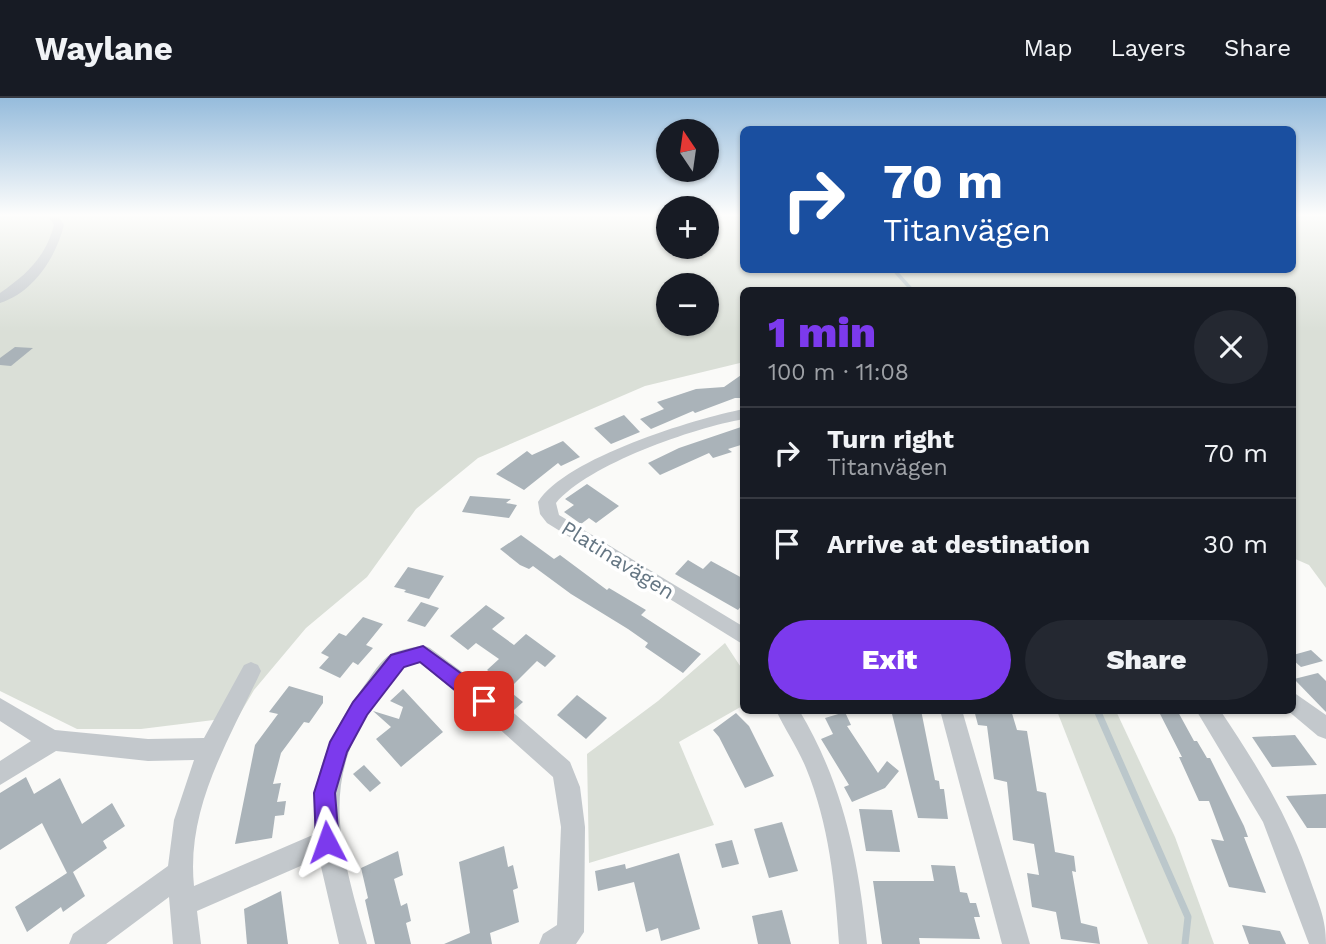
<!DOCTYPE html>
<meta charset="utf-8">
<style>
body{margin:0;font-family:"Work Sans",sans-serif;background:#242831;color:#f1f3f6;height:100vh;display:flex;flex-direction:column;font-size:26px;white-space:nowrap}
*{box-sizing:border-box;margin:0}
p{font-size:23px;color:#9ea1a6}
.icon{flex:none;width:38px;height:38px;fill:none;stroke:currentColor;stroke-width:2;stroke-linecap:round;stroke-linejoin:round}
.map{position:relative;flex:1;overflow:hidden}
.details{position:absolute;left:740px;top:189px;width:556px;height:427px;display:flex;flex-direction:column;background:#171b24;border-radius:10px;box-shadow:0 2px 5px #0004}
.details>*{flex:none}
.hud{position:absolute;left:740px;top:28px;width:556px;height:147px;border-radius:10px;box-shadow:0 2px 5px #0004;background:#1a4fa0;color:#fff;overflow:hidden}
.needle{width:46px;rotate:347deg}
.controls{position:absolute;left:656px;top:21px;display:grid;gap:14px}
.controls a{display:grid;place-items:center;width:63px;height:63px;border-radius:50%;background:#171b24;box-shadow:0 2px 5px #0004;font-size:35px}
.pin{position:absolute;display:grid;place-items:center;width:60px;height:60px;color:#fff;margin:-30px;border-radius:14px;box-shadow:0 4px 10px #0006}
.me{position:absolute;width:77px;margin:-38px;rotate:356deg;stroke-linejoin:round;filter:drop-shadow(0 0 5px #0008)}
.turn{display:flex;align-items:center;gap:24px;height:147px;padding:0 28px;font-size:32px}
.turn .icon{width:91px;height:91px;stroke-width:2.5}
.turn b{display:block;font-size:49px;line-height:60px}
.round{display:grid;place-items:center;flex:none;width:74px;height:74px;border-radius:37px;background:#242831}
.overview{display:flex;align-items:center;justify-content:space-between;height:119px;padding:0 28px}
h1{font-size:42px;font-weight:800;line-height:52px;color:#7c3aed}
.action{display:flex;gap:14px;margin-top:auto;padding:14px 28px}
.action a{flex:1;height:80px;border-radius:42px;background:#7c3aed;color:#fff;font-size:28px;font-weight:800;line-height:80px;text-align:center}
.action a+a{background:#242831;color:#f1f3f6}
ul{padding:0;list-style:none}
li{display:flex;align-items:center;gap:21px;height:91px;padding:0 28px;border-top:2px solid #363941}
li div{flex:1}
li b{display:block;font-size:26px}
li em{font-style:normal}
header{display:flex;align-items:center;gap:42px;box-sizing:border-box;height:98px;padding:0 35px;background:#171b24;border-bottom:2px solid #363941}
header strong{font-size:33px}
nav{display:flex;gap:38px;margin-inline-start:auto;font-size:24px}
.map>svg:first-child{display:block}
.green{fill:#dadfd7;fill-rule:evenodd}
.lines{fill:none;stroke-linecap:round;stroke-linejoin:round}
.stream-far1{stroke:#bbc7cb;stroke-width:3.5}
.stream{stroke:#bbc7cb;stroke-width:7}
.building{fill:#aab3b9}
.minor{fill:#c3c8cc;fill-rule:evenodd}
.route{fill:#7c3aed;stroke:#51269a;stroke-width:2}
.labels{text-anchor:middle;stroke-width:7;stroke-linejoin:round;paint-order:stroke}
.street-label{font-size:21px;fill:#657683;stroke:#fff}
</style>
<header>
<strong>Waylane</strong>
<nav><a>Map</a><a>Layers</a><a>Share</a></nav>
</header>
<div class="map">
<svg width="1326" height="846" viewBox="0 0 1326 846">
<rect width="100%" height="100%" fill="#fafaf8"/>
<g class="green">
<path d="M0,116H668V149H707V116H744V172H1293V116H1326V490L1309,467L1293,460V192H744V264L645,288L478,360L416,411L367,479L306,530L254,592L238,619L141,631H77L0,593ZM668,187H707V226H668Z"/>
<path d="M725,545L744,574V607L679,644L714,727L589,765L587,656L658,603Z"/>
<path d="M1057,613H1116L1175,739L1214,846H1148Z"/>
</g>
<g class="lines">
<path class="stream-far1" d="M894,172L912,192"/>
<path class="stream" d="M1097,612L1188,819L1185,846"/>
</g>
<g class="building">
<path d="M15,249L33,250L11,268L0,267V260Z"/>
<path d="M744,275V300H735L695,315L693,313L651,331L640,321L664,311L657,304L696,291L724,289Z"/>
<path d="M624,317L640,334L611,346L594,330Z"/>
<path d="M744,328V346L728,351L732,354L713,360L709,355L660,377L648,365L679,350Z"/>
<path d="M563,343L580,359L561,368L558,365L524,392L496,376L527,353L532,357Z"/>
<path d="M587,386L619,408L596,425L589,420L581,426L564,414L574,407L565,401Z"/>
<path d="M470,398L511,401L506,405L517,407L509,420L462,414Z"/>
<path d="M521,437L554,461L560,457L607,492L609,490L646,512L641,517L701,556L683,575L645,549L648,545L628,531L571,496L533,468L529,471L520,467L500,451Z"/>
<path d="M688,462L703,471L711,463L744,481V505L738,512L675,476Z"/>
<path d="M408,469L444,478L429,501L404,494L406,492L394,489Z"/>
<path d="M421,504L439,510L425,529L407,523Z"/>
<path d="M486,507L505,520L492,531L514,547L526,536L556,558L545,569L537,563L510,590L487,572L499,561L476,545L468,552L450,538Z"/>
<path d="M363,519L383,526L366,547L373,550L358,567L353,564L340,580L319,570L329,559L321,555L339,535L346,538Z"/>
<path d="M1311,552L1323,563L1301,569L1293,562V557Z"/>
<path d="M1318,575L1326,583V614L1294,581Z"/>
<path d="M289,588L323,598V605L309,625L304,624L281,655L273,686L281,685L277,704L286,703L284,717L275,718L272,740L235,746L255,647L278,616L269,614Z"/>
<path d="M503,588L523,604L514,612L495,595Z"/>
<path d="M403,591L443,634L401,669L376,641L391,629L373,613L399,621L403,609L390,603Z"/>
<path d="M577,597L607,620L586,641L557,617Z"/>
<path d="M891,612H921L935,682L939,683L940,691H944L948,721L918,720Z"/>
<path d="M974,612H1011L1017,632L1027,633L1037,693L1046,695L1055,754L1074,758L1076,774L1072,773L1081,825L1097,829L1100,846L1061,841L1056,814L1032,809L1027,775L1039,777L1034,746L1013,742L1007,684L994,681L987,628L978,627Z"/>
<path d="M1158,612H1177L1194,643H1197L1207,660H1210L1244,728L1248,739H1244L1266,795L1229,789L1211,741L1224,743L1209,703H1199L1179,659H1182Z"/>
<path d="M845,614L851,627L847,628L878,675L887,663L899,673L885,690L852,704L844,689L849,687L821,641L833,636L825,620Z"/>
<path d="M736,615L749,628L774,678L745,690L719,639L713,632Z"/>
<path d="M1295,637L1317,667L1272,669L1252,639Z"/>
<path d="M364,667L381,685L370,694L353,676Z"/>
<path d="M26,679L34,696L60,680L82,726L112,705L125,728L103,743L107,750L73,774L85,798L63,814L61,809L27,834L15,809L67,775L42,725L0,752V695Z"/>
<path d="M1326,696V730H1307L1286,698Z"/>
<path d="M859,711L892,712L900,754L866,753Z"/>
<path d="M782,724L798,773L769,780L754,731Z"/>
<path d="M732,742L739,766L722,770L715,746Z"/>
<path d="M504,748L508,769L513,767L518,790L513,792L519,824L490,835L492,846H444L470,835L459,764Z"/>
<path d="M398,753L403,777L394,781L401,808L407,805L411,823L406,825L411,846H375L365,802L368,800L361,770Z"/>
<path d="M679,755L700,831L661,843L658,830L646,834L634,784L598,793L595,773L625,766L626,771Z"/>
<path d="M931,767L955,768L960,794L967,795L970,805H976L980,819H974L980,841L919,840L920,846H882L873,783H934Z"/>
<path d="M281,793L288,846H247L244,811Z"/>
<path d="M782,812L791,846H758L752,818Z"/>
<path d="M1242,827L1280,833L1286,846H1249Z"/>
</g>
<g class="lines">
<g class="minor">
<path d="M47,116H57L64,127C56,159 34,194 0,205V195C27,176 45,160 54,127Z"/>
<path d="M744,311V321C693,330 589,366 556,405L559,417L744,529V547L547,425L540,416L538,404C566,360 693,321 744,311Z"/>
<path d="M423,547L430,550L492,596L570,664L580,689L585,729L584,834L576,846H539L543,836L557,827L561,729L553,679L476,610L420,565L406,568L400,573C315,669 335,733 367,846H339L319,760L197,813L201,846H173L169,799L106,846H69L73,836L168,768L174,722L194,662L148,663L56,653L0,687V663L31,643L0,623V600L55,632L148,641L204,640L244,567L251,564L258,567L261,573C229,642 186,709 194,788L315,736C309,677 332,632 366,585C373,575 381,562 391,556C401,551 413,550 423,547Z"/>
<path d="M1293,594L1326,617V641L1318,638L1287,612H1293Z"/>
<path d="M776,612H799C843,685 859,763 867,846H839C835,786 829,726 806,670C798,650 785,632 776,612Z"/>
<path d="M940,612H962L1030,846H1002Z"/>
<path d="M1196,612H1220C1258,669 1289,718 1311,784C1319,807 1326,821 1326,846H1309L1263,724Z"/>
</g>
</g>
<linearGradient id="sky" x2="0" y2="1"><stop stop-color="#96bcdc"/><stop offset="0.5" stop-color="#fdfdfc"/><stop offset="1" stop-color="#fdfdfc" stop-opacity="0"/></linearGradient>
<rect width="1326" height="234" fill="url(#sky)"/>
<path class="route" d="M423,548L491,597L494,603L491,610L484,612L477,610L420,564L404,569L367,617L347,654L335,695L339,744L335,752L327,756L319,752L316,744L314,695L330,644L353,604L391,557Z"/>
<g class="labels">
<g class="street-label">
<text transform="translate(618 462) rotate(32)" y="7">Platinavägen</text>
</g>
</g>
</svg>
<div class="controls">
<a><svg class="needle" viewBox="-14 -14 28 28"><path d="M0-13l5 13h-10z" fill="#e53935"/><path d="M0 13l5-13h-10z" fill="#9ea1a6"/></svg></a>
<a>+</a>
<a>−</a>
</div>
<div class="pin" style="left:484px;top:603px;background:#d93025"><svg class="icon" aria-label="arrive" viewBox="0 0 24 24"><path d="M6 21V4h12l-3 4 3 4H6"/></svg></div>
<svg class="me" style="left:327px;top:744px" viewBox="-20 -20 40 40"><path d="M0-17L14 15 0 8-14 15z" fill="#7c3aed" stroke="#fff" stroke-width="4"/></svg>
<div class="hud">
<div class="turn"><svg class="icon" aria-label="right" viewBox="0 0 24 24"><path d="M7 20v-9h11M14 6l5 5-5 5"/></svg><div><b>70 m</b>Titanvägen</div></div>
</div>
<section class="details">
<div class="overview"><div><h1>1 min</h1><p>100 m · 11:08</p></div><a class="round"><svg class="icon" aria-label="close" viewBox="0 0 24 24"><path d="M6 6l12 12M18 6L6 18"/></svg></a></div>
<ul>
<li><svg class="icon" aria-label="right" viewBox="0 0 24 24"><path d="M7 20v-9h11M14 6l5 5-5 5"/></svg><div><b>Turn right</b><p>Titanvägen</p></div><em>70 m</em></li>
<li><svg class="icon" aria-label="arrive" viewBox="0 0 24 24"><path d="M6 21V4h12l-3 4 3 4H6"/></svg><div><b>Arrive at destination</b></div><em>30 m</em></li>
</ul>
<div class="action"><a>Exit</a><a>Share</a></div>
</section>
</div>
